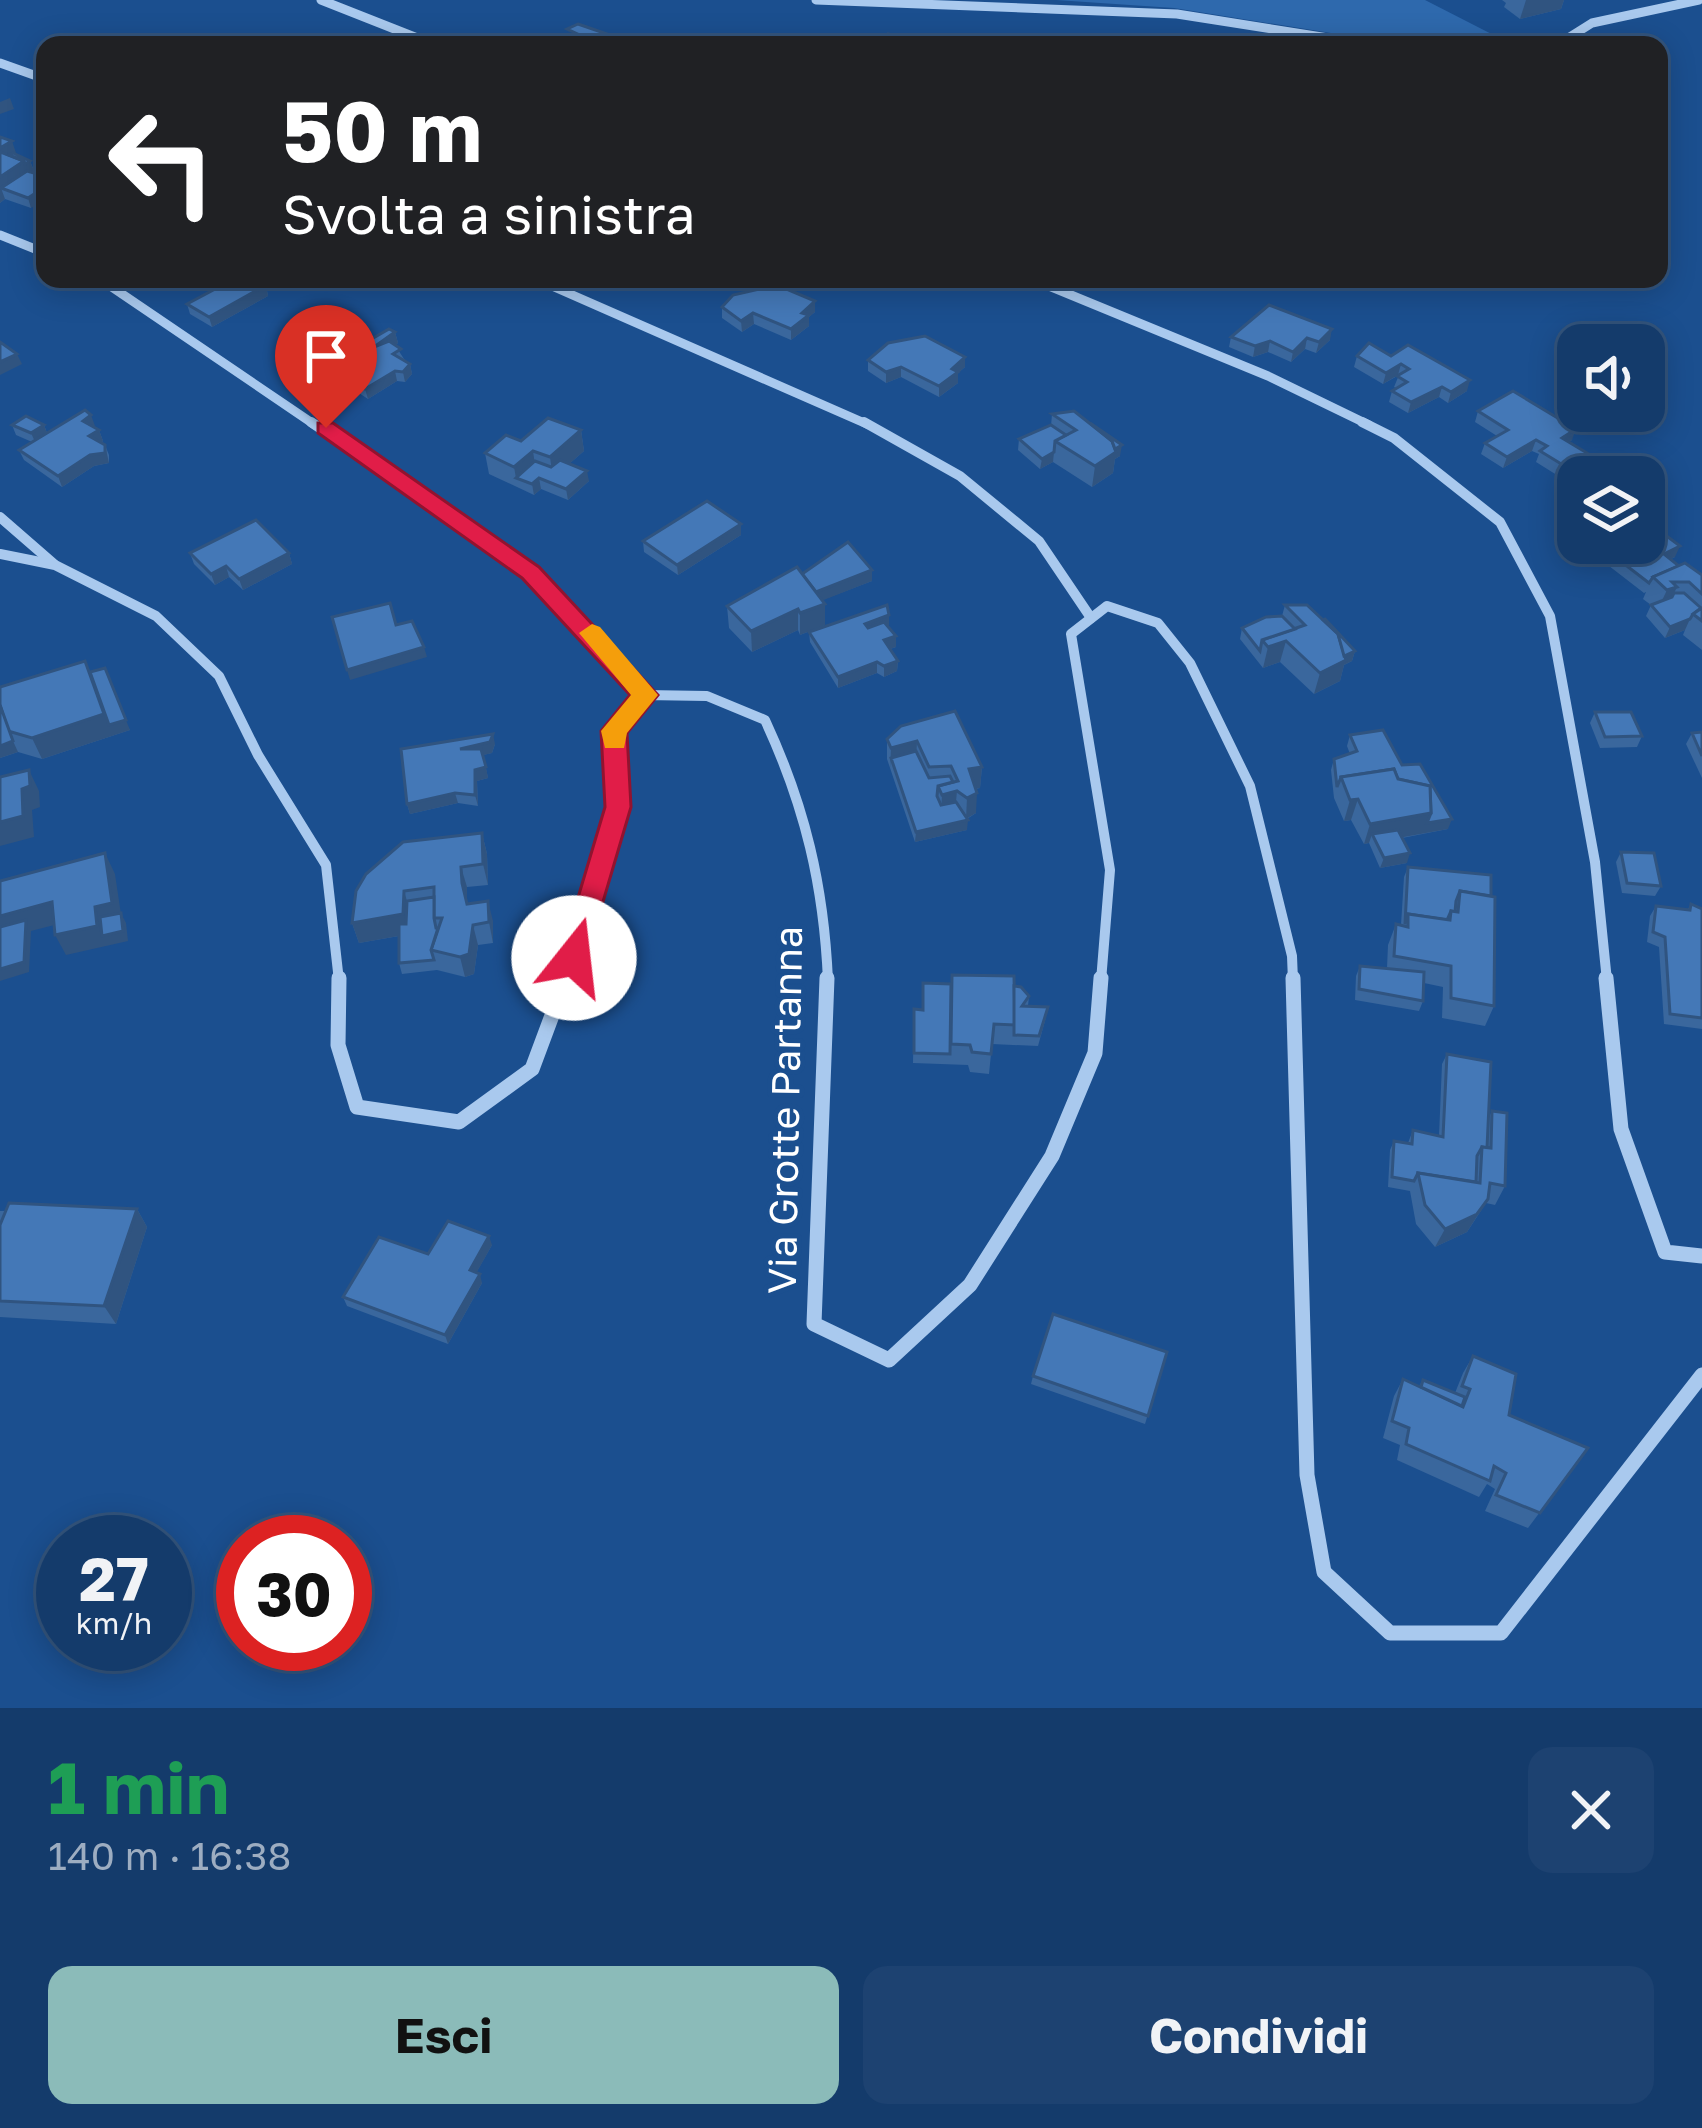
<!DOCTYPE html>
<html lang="it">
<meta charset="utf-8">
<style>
body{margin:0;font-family:"Golos Text",sans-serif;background:#1d4271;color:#f1f3f6;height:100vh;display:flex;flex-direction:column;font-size:45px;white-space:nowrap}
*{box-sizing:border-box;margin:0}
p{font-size:39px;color:#9dadc1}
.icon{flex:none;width:66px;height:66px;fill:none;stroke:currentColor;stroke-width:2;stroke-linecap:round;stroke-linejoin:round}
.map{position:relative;height:1708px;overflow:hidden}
.drawer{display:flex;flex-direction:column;background:#143b6b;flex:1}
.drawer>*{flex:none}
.top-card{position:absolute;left:36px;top:36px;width:1632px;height:252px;border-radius:24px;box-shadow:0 6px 30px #0003,0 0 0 3px #33557e;background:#202124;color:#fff;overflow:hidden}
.buttons{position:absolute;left:1557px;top:324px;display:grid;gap:24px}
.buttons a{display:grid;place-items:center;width:108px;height:108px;border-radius:24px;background:#143b6b;box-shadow:0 6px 30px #0003,0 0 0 3px #33557e;font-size:60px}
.speed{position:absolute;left:36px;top:1515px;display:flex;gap:24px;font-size:60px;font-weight:700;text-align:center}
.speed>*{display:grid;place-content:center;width:156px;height:156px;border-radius:50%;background:#143b6b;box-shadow:0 6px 30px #0003,0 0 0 3px #33557e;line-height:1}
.speed small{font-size:30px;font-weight:400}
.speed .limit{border:18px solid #d22;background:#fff;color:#111}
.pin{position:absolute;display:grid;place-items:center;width:102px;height:102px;color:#fff;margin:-123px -51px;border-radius:50% 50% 50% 0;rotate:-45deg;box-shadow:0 0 12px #0007}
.pin .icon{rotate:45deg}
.me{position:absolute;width:132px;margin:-66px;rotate:16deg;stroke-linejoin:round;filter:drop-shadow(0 0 9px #0008)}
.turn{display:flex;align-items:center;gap:42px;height:252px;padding:0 48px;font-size:54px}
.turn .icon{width:156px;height:156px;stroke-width:2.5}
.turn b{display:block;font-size:84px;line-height:102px}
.round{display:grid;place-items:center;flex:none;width:126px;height:126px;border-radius:24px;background:#1d4271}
.summary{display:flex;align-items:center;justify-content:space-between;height:204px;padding:0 48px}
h1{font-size:72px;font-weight:700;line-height:90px;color:#1e9e55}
.cta{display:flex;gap:24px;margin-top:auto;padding:24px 48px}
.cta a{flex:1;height:138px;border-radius:24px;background:#8bbbb9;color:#111;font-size:48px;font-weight:700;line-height:138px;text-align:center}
.cta a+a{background:#1d4271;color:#f1f3f6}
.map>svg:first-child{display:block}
.green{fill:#2e69ad}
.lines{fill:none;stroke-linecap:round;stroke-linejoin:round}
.street-far2{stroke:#a9c9ee;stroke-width:9}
.street-far1{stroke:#a9c9ee;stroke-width:10}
.street{stroke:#a9c9ee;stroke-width:15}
.wall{fill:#3a679d}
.shaded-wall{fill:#305480}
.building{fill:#4478b7;stroke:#305480;stroke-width:3}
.route{fill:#e11d48;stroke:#92132f;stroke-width:3}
.slow{fill:#f59e0b}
.labels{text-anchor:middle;stroke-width:10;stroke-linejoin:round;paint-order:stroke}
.street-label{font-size:39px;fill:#fff;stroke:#1b4f8f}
</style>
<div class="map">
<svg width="1702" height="1708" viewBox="0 0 1702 1708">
<rect width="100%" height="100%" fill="#1b4f8f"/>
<path class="green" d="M1056,0H1425L1513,45H1406L1174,8Z"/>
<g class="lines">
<g class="street-far2">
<path d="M321,0L435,45"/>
<path d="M816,0L1177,14L1373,45"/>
<path d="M1557,45L1592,23L1699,0"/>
<path d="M0,63L45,79"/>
<path d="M0,235L45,253"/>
<path d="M100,279L315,425"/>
<path d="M536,279L869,425"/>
<path d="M1032,279L1268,376L1369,425"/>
</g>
<g class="street-far1">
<path d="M311,422L531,572L645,695"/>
<path d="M864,422L960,476L1039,541L1091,618"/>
<path d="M1362,422L1394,438L1500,522L1550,616L1595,862L1607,981"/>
<path d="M0,517L54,564"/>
<path d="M0,554L55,565L156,616L219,676L258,755L326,865L339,981"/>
<path d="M565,981L618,807L614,731L645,695L707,696L765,720C805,806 824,886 828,981"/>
<path d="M1101,981L1110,870L1071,634L1107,606L1158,623L1190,663L1250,786L1292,956L1293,981"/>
</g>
<g class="street">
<path d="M339,978L338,1045L357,1107L459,1122L532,1069L566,978"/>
<path d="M827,978L814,1324L889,1360L970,1285L1052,1156L1095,1053L1101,978"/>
<path d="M1293,978L1307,1475L1324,1572L1390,1633H1501L1702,1375"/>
<path d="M1606,978L1621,1129L1665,1252L1702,1256"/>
</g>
</g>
<g class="wall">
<path d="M1502,0H1564L1561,9L1520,19L1504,7L1506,3Z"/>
<path d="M0,137L17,155L30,161L34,171L32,172L31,208L5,199L0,203Z"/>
<path d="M266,285L268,296L212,327L190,314L187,304Z"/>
<path d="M722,307L815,312L809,317V326L791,340L754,324L742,332L722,318Z"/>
<path d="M395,332L398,343L395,345L404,359L410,364L412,374L405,382L397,381L368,399L330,374L328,364Z"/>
<path d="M1231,337L1330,340L1316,353L1305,349L1291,362L1268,352L1253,357L1229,347Z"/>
<path d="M1357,356H1391L1467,391L1448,403L1439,397L1408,413L1389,402L1392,391L1396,388L1394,387L1399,375L1383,384L1354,367Z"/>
<path d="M868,360L965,367L958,373V383L939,397L901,377L886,383L868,371Z"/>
<path d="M1478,411L1572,440L1569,442L1598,473L1592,477H1578L1576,487L1536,462L1539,454L1532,451L1503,468L1481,454L1485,443L1497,436L1475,422Z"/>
<path d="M1052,414L1120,456L1115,459L1113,473L1092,487L1053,462L1040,469L1018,450L1019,439L1051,426Z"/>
<path d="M12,425H44L47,433L95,426L93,427L99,430L103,441L101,443L105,445L109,455V463L94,466L62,487L24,460L19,450L32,442L16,435Z"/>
<path d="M581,430L584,451L569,464L589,481L568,500L541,489L534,495L489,474L485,453L521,441Z"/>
<path d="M741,524V535L678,575L644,552L643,541Z"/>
<path d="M1593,543H1644L1675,557L1671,559L1679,566L1702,575V650L1683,635L1685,630L1665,638L1646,616L1651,605L1643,599L1646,592L1644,593L1591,552Z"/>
<path d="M190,553H289L292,564L243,590L229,577L215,585L194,564Z"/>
<path d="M872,570V581L822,600L825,625L800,635L798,630L752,652L729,628L727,606L802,574Z"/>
<path d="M1285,605L1355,651L1352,661L1344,665L1340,681L1314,694L1280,662L1263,668L1240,639L1242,628L1282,616Z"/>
<path d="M889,615L888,626L896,647L890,649L898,661L897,671L884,677L877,673L838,688L810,642L809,632Z"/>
<path d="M90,672L130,730L42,759L18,752L0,758L12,683Z"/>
<path d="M1595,712L1642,736L1637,747L1600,748L1590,723Z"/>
<path d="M901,726L982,767L980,788L976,789V813L967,819V830L915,842L887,759V739Z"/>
<path d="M1702,732V778L1686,744L1692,733Z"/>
<path d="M1350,735L1402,765L1448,829L1402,838L1407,863L1380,868L1369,843L1364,844L1351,820L1344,821L1334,798L1331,770L1334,759L1350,754L1347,746Z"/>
<path d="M495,744L492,753L483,755L488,778L477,781L478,806L458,803L410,814L407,804Z"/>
<path d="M482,833L487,854L488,885L467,887V903L493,921V943L478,945L474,974L465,977L437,970L402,974L399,963V936L359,943L352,923Z"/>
<path d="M1621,852L1661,886L1655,896L1622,893L1616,862Z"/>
<path d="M1408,867L1491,875L1494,1006L1485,1026L1442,1018L1443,987L1424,983L1423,1001L1419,1011L1355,1000L1356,976L1360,966L1387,968L1388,945L1396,924L1401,925L1404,877Z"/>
<path d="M1691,904L1702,909V1029L1664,1024L1659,947L1647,942L1650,916L1656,906L1688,909Z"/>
<path d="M1014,986L1029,996L1028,1006L1046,1017L1038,1046L992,1044L989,1074L970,1072L968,1065L913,1063L914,1009L922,1010Z"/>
<path d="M1447,1054L1488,1119L1492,1111L1505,1186L1495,1205L1486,1203L1467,1232L1435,1247L1416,1224L1410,1191L1388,1187L1390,1150L1394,1141L1408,1143L1413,1130L1439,1136L1442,1064Z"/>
<path d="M137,1209L147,1227L116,1324L0,1317V1211Z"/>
<path d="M492,1245L476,1273L482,1283L448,1344L347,1306L343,1297L428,1254Z"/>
<path d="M1167,1352L1145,1424L1031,1384L1033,1376Z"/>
<path d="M1473,1356L1509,1415L1588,1448L1528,1528L1485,1511L1495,1489L1487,1484L1479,1497L1397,1460L1400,1445L1383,1438L1394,1396L1403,1379L1419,1386L1423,1380L1455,1393L1463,1373Z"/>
</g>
<g class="shaded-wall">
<path d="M1526,0H1564L1561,9L1520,19Z"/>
<path d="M10,98L14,109L0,114V102Z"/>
<path d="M12,141L19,162L0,161V148Z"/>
<path d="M24,161H30L34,171L1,188L5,199L0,203V177Z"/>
<path d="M45,187V200L31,208L28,198Z"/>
<path d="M266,285L268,296L212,327L209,317Z"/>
<path d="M815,301V312L809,317V326L791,340V329L802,313Z"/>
<path d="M753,313L754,324L742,332L741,321Z"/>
<path d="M1332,329L1330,340L1316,353L1319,342Z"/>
<path d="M395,332L398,343L377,358L374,347Z"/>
<path d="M1307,338L1305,349L1291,362L1293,352Z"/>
<path d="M1270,341L1268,352L1253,357L1255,346Z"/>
<path d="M17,354L22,364L0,375V362Z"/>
<path d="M965,357V367L958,373V383L939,397V386L952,369Z"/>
<path d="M410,364L412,374L405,382L403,372Z"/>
<path d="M1401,364L1398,375L1383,384L1386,373Z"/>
<path d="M901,367V377L886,383V372Z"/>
<path d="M395,371L397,381L368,399L365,389Z"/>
<path d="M1470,380L1467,391L1448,403L1451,392Z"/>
<path d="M1442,387L1439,397L1408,413L1411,402Z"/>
<path d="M91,415L95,426L87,432L83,421Z"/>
<path d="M44,425L48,436L36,444L31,433Z"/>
<path d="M1576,429L1572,440L1558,448L1562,438Z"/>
<path d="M99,430L103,441L94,447L89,436Z"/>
<path d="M581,430L584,451L553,478L550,457Z"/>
<path d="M1536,440L1532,451L1503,468L1507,457Z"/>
<path d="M105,445L109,463L94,466L62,487L58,476Z"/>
<path d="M1122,445L1120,456L1115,459L1113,473L1092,487L1095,466L1111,452Z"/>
<path d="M533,451L536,472L516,478L514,467Z"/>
<path d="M1054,452L1053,462L1040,469L1042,459Z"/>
<path d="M1602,462L1598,473L1592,477H1580Z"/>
<path d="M587,471L589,481L568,500L566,489Z"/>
<path d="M539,478L541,489L534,495L532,484Z"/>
<path d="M741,524V535L678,575L677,565Z"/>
<path d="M1680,546L1675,557L1659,564L1664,554Z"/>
<path d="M289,553L292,564L243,590L239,579Z"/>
<path d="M226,566L229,577L215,585L211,574Z"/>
<path d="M872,570V581L811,605L810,594Z"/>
<path d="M1677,587L1667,608L1657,611L1667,590Z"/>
<path d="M825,604V625L800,635V613Z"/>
<path d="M798,609V630L752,652L751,631Z"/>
<path d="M889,615V626L865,635V624Z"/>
<path d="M1690,619L1685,630L1665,638L1670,627Z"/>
<path d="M896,636V647L884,651V640Z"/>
<path d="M1286,641L1280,662L1263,668L1268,647Z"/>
<path d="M424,647L427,657L350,680L347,670Z"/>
<path d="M1355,651L1352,661L1344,665L1340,681L1314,694L1320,673L1342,657Z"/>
<path d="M898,661L897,671L884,677V666Z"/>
<path d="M877,662V673L838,688V677Z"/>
<path d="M105,668L130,730L42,759L32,738L94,683Z"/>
<path d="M493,734L495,744L492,753L463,760L460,749Z"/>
<path d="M13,741L18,752L0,758V746Z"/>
<path d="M917,741L916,762L891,758L890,769L891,748Z"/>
<path d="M486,767L488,778L477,781L478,806L475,795V770Z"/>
<path d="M982,767L980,788L968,790L969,769Z"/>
<path d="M29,770L39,791L40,807L32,810L34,837L0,846V822L22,789Z"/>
<path d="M957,791L955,812L941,816L942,795Z"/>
<path d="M455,793L458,803L410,814L407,804Z"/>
<path d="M977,793L976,813L966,819L967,798Z"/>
<path d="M1358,799L1351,820L1344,821L1350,800Z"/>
<path d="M1431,813L1452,819L1448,829L1376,842L1372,834L1369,843L1364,844L1370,824Z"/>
<path d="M968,820L967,830L915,842L916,832Z"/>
<path d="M482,833L487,854L488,885L483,864Z"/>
<path d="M105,853L115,874L122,921L121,913L126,923L128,941L66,955L55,935L95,907Z"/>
<path d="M1410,853L1407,863L1380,868L1384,858Z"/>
<path d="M461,867L467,887V903L462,883Z"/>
<path d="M404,891L410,911V934L359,943L352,923Z"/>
<path d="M488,901L493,921V943L489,922Z"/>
<path d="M52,902L62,923L31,931L29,972L0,981V916Z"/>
<path d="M473,925L478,945L474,974L465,977L460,957Z"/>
<path d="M1488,1199L1467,1232L1435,1247L1445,1229Z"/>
<path d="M137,1209L147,1227L116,1324L104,1306Z"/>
<path d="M489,1236L492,1245L473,1279L470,1270Z"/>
<path d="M480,1274L482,1283L448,1344L445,1335Z"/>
</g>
<g class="building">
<path d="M578,24L610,35L604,38L612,42L605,45H554L580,35L567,29Z"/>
<path d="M888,34L924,42L920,45H877Z"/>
<path d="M154,39L170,45H142Z"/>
<path d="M0,137L12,141L0,148Z"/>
<path d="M0,152L24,161L0,177Z"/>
<path d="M13,153L30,161L25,164L24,161L9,155Z"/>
<path d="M27,171L45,176V187L28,198L1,188Z"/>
<path d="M234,279H253L266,285L209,317L187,304Z"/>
<path d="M777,285L815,301L802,313L809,315L791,329L753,313L741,321L722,307L733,295Z"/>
<path d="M1269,305L1332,329L1319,342L1307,338L1293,352L1270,341L1255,346L1231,337Z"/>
<path d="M389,329L395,332L374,347L389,341L401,349L393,354L410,364L403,372L395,371L365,389L328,364Z"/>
<path d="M925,336L965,357L952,369L958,372L939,386L901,367L886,372L868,360L888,343Z"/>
<path d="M0,342L17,354L0,362Z"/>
<path d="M1369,343L1391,356L1408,345L1470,380L1451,392L1442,387L1411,402L1392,391L1407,382L1397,376L1409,369L1401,364L1386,373L1357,356Z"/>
<path d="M1513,391L1576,429L1562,438L1602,462L1581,476L1540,451L1547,446L1536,440L1507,457L1485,443L1508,430L1478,411Z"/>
<path d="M85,410L91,415L83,421L99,430L89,436L105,445V453L90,455L58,476L19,450Z"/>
<path d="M1074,411L1112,441L1116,452L1095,466L1055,441L1076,430L1052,414Z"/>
<path d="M26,416L44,425L31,433L12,425Z"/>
<path d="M548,418L581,430L550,457L533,451L514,467L485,453L506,435L521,441Z"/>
<path d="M1090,423L1122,445L1115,449L1112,441Z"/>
<path d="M1051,425L1066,435L1055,441L1054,452L1042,459L1019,439Z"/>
<path d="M560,460L587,471L566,489L539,478L532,484L516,478L535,461L551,467Z"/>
<path d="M707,501L741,524L677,565L643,541Z"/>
<path d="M1644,519L1680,546L1664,554L1679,566L1653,577L1649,583L1597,543H1644Z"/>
<path d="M256,520L289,553L239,579L226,566L211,574L190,553Z"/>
<path d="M848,542L872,570L816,592L802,574Z"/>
<path d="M1685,563L1702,575V594L1689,582H1672L1677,587L1667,590L1653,577Z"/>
<path d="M797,567L825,604L800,613L798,609L751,631L727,606Z"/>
<path d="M1674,593H1684L1701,608L1693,614L1690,619L1670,627L1651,605L1672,597Z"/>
<path d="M390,603L396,625L412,621L424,647L347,670L332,617Z"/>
<path d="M887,605L889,615L865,624L868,628L884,622L896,636L884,640L898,661L884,666L877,662L838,677L809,632Z"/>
<path d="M1285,605H1307L1338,634L1346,660L1320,673L1286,641L1268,647L1262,640L1305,625Z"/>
<path d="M1702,608V621L1693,614Z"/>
<path d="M1282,616L1295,629L1262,640L1260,651L1242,628L1266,617Z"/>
<path d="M1325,619L1355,651L1344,656L1338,634L1323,620Z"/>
<path d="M85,661L104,714L32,738L8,731L0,705V687Z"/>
<path d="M105,668L126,720L109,725L90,672Z"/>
<path d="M0,705L13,741L0,746Z"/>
<path d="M955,711L982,767L969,769L977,793L967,798L957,791L942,795L938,786L958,781L951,766L929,767L917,741L891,748L887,739L901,726Z"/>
<path d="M1595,712H1631L1642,736L1605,737Z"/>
<path d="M1383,730L1402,765L1420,764L1452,819L1427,823L1431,813L1430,786L1398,779L1394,769L1341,777L1337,787L1334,759L1357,751L1350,735Z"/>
<path d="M1702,732V756L1692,733Z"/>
<path d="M493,734L490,742L460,749H481L486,767L475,770V795L455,793L407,804L401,749Z"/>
<path d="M916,751L929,778L950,776L953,782L938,786L937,796L941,805L956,802L968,820L916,832L891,758Z"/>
<path d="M1394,769L1398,779L1430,786L1431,813L1370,824L1358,799L1350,800L1341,777Z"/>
<path d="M29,770L30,786L22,789L23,816L0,822V777Z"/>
<path d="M1398,830L1410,853L1384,858L1372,834Z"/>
<path d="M482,833L483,864L461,867L462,883L467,904L488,901L489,922L473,925L469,954L460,957L431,950L442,918H434V887L404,891L403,914L352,923L356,891L366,874L403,842Z"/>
<path d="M1621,852L1654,853L1661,886L1627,883Z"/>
<path d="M105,853L112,903L95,907L97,926L55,935L52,902L0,916V881Z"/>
<path d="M1408,867L1491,875V896L1460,891L1456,901L1455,912L1451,911L1447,920L1408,914L1405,924Z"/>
<path d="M1460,891L1495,897L1494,1006L1451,998V966L1394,956L1396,924L1408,927V914L1450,920L1451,911L1458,912Z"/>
<path d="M434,897V918L436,928H438L431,950L434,960L399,963V924H406L407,901Z"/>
<path d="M1691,904L1702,909V1018L1670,1014L1665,937L1653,932L1656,906L1690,910Z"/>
<path d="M121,913L123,931L102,936L100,917Z"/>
<path d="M26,920L24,962L0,969V927Z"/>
<path d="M1360,966L1424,972L1423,1001L1359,989Z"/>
<path d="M952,975L1014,976L1015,1025L994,1024L991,1054L972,1052L970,1045L951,1044Z"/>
<path d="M923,983L951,984L950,1054L914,1053V1009L923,1010Z"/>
<path d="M1014,986L1021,987L1029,996L1022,1006L1048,1007L1039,1036L1014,1035Z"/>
<path d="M1447,1054L1491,1062L1487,1148L1482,1147L1477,1156L1476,1182L1418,1173L1414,1181L1392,1177L1394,1141L1412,1144L1413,1130L1443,1137Z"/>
<path d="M1492,1111L1507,1113L1505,1186L1490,1183L1488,1199L1477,1214L1445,1229L1425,1205L1418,1173L1480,1183L1482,1147L1491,1148Z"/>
<path d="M9,1203L137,1209L104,1306L0,1301V1225Z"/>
<path d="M448,1221L489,1236L470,1270L480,1274L445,1335L343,1297L379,1237L428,1254Z"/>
<path d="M1053,1314L1167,1352L1148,1416L1033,1376Z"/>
<path d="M1473,1356L1516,1374L1509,1415L1588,1448L1540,1513L1496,1495L1506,1473L1494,1466L1490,1481L1406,1444L1409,1428L1392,1421L1403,1379L1463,1407L1470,1389L1462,1386Z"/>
<path d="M1423,1380L1465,1397L1462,1406L1421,1387Z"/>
</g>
<path class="route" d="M318,423H333L539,567L658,695L627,733L631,807L584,966L574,970L560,958L605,807L601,731L630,695L522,578L318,433Z"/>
<path class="slow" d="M592,624L600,627L658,695L627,733L624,748H605L601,731L631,695L579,633Z"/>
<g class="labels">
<g class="street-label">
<text transform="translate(785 1110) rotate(-89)" y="14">Via Grotte Partanna</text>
</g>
</g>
</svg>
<div class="buttons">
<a><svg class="icon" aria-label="sound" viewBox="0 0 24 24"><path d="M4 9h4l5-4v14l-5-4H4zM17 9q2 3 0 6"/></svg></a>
<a><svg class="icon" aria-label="layers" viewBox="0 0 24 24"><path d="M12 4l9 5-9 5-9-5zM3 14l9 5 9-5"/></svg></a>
</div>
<div class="speed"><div>27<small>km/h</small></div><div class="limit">30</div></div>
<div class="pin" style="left:326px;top:428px;background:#d93025"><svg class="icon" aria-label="arrive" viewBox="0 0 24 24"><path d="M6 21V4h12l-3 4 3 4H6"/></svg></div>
<svg class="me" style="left:574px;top:958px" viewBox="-20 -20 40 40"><circle r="19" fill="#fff"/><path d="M0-13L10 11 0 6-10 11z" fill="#e11d48"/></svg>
<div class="top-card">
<div class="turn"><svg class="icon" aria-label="left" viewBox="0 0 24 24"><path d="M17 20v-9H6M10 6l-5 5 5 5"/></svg><div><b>50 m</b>Svolta a sinistra</div></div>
</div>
</div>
<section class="drawer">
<div class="summary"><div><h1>1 min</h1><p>140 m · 16:38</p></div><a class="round"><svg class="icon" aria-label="close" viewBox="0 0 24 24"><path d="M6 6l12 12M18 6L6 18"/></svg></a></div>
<div class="cta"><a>Esci</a><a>Condividi</a></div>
</section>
